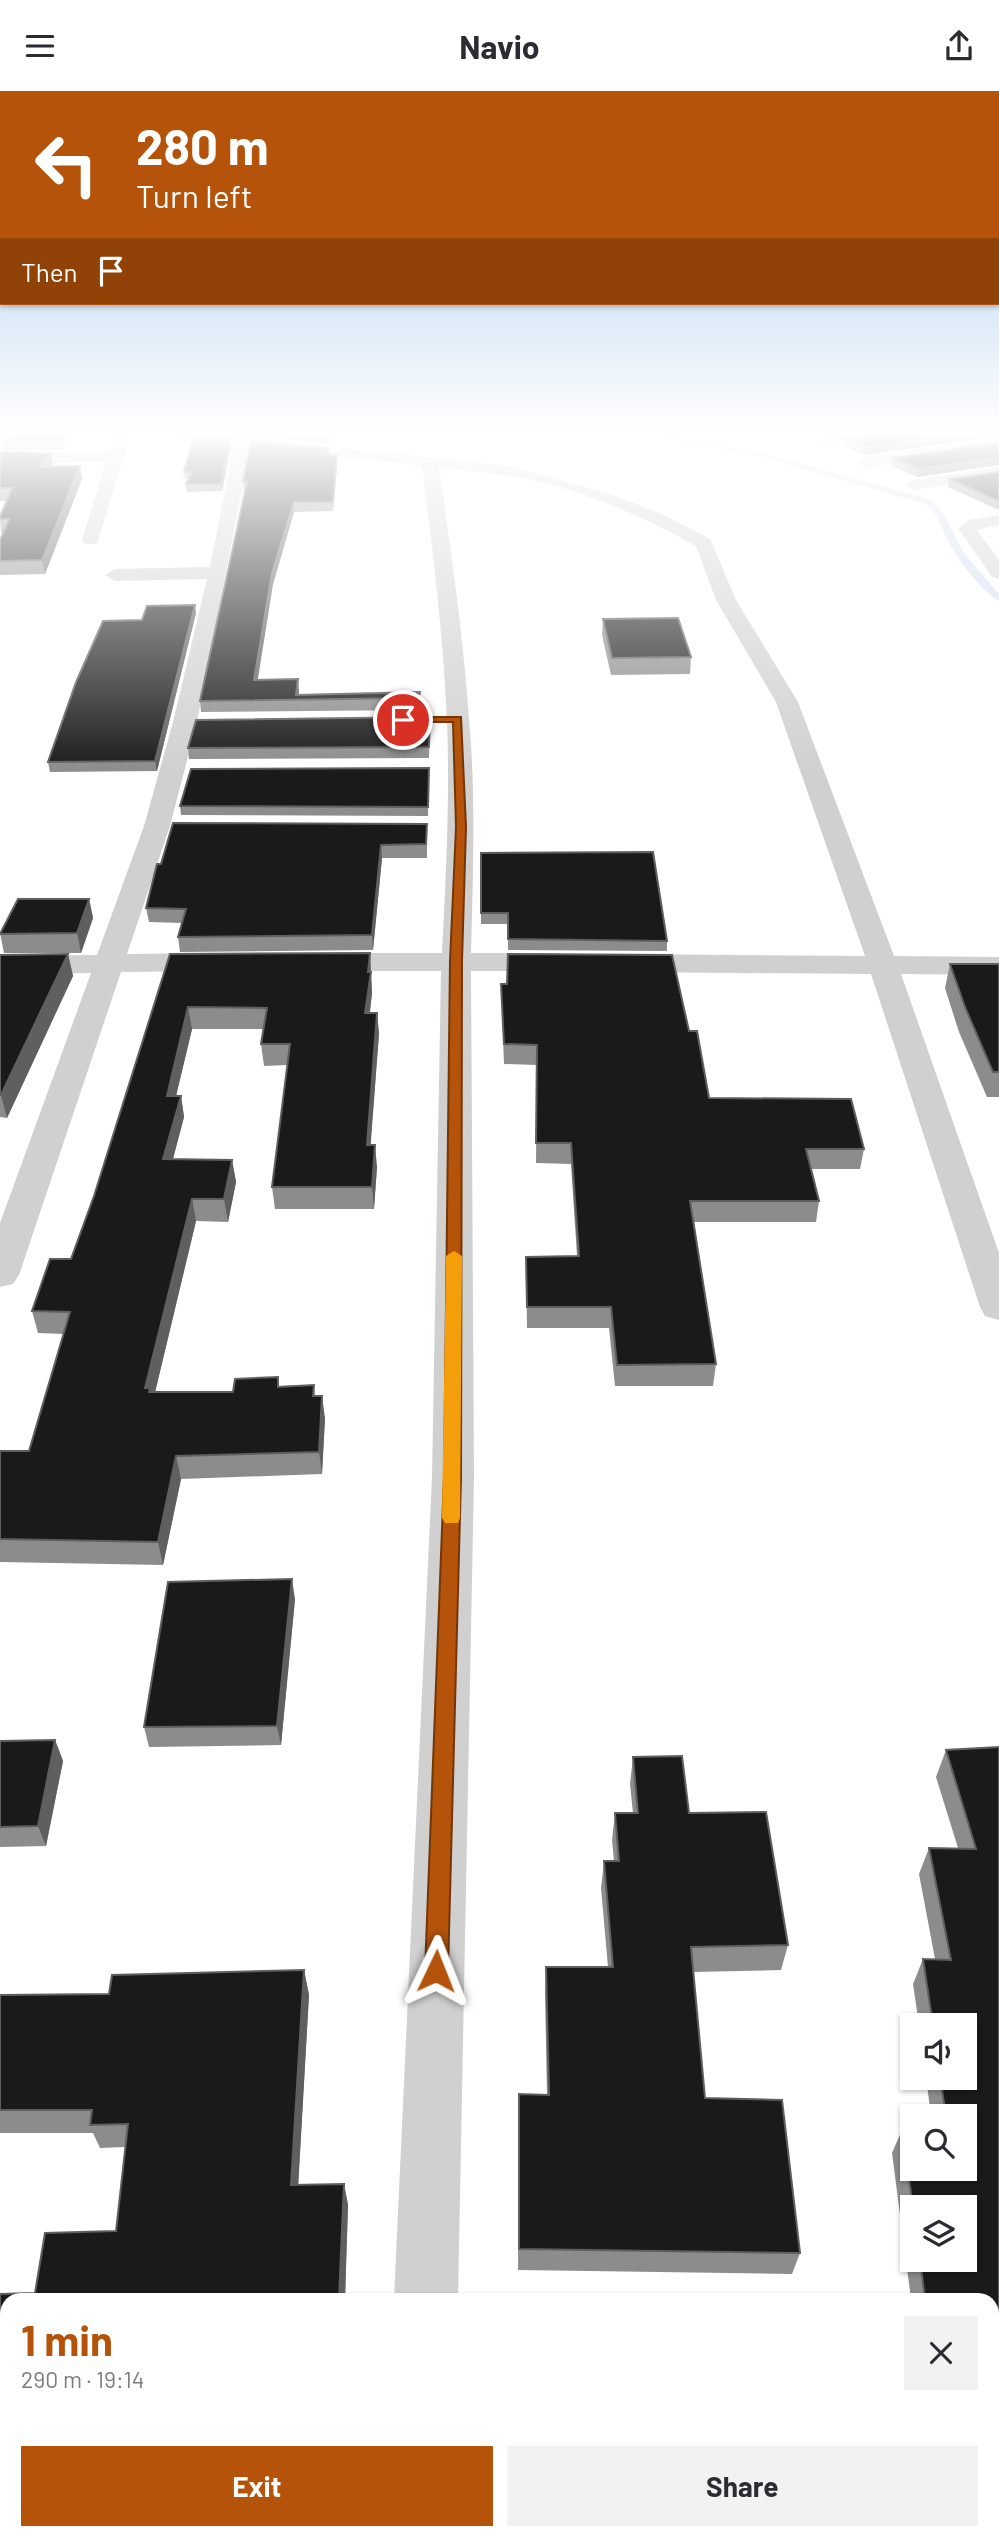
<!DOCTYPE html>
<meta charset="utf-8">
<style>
body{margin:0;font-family:Barlow,sans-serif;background:#f2f2f3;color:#2b2b33;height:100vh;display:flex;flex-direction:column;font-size:26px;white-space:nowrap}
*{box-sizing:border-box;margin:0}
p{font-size:23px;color:#7c7c81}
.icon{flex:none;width:38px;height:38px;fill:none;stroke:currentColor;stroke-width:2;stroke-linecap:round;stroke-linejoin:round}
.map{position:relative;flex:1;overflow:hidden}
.panel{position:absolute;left:0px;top:2202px;width:999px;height:247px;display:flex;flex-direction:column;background:#fff;border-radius:21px 21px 0 0;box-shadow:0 2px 5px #0004}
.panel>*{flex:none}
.guide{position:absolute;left:0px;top:0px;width:999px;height:214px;box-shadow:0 2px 5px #0004;background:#b45309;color:#fff;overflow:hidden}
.controls{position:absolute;left:900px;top:1922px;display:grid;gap:14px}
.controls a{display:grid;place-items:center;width:77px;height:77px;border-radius:0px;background:#fff;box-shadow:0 2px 5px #0004;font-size:35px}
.pin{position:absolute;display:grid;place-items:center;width:60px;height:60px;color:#fff;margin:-30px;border:4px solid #fff;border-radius:50%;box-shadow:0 2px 7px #0007}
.me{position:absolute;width:77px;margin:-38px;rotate:2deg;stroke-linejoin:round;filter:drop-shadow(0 0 5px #0008)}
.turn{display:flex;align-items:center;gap:24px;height:147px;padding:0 21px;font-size:32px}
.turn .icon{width:91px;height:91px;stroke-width:2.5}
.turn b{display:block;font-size:49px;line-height:60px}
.then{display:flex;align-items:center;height:66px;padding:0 21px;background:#0003;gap:14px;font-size:26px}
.round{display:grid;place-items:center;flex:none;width:74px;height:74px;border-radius:0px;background:#f2f2f3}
.summary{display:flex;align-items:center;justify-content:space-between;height:119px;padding:0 21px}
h1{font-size:42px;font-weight:700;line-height:52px;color:#b45309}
.cta{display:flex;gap:14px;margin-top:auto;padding:14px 21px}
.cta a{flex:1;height:80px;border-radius:0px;background:#b45309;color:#fff;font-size:28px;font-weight:700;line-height:80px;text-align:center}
.cta a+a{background:#f2f2f3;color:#2b2b33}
header{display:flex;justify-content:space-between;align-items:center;height:91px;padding:0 21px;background:#fff;font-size:32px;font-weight:700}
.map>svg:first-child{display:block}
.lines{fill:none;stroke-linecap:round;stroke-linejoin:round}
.stream{fill:#cddbef;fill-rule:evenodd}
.minor{fill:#d0d0d0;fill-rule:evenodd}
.wall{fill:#8c8c8c;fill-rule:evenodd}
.shaded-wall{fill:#5f5f5f}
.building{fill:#1a1a1a;stroke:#5f5f5f;stroke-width:2}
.route{fill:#b45309;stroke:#753606;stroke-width:2}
.slow{fill:#f59e0b}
</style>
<header><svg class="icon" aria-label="menu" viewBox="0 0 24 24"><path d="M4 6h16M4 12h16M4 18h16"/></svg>Navio<svg class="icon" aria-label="share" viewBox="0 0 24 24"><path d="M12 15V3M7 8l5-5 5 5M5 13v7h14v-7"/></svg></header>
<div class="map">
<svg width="999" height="2447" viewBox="0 0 999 2447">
<rect width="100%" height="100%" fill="#fff"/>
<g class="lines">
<path class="stream" d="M624,340H638L766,363L932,409L944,423L964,462L999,503V510C981,500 955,465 946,446C940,433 938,422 926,413L765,367Z"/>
<g class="minor">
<path d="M138,340H190L236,345L237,340H253L252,347L510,375L616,405L664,424L710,448L736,509L798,611L894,865L999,866V884L901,883L999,1162V1229L985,1225L980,1216L871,883L623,881L613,878L608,872L613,866L623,863L865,865L776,611L716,509L696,455C639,423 574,395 509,385C486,381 462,380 439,377C451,460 463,543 469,627C476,705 473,784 471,862H559L569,865L574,871L569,877L559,880H471L474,1386L458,2208H394L432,1386L441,880H319L309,877L304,871L309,865L319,862H442C446,784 450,707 447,629C443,544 433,459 422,375L250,356L197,631L170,735L127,863L220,862L230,865L235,871L230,877L220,880L121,881L19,1184L13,1193L0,1196V1132L91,882L0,883V865L97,864L144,735L173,631L207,488L115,490L105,484L115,478L210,476L234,354L146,345Z"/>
<path d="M858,340H900L892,345L822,355L814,350L822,345Z"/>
<path d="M117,341L125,340L130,344L97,453H85L82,449L106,371L0,372V362L109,361Z"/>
<path d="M999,347V357L866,376L858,371L866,366Z"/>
<path d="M999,376V386L913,399L905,394L913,389Z"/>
<path d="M999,424V434L977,439L999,469V488L992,486L958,437L969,429Z"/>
<rect x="383" y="2441" width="70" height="6"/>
</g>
</g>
<g class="wall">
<path d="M67,340L63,359H4L2,350Z"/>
<path d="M216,340H235L234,342Z"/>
<path d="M254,340H330L329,353L255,345Z"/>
<path d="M811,340H841L819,344Z"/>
<path d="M893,340L865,364L844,355L845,347Z"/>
<path d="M999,352V374L917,386L892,375L893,367Z"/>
<path d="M231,356L222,400L187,401L186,393L189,388H185L184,381Z"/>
<path d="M0,361L51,362L53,374L52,376L82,388L45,483L0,484V449L3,442H1L0,426L7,410H0Z"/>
<path d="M328,364H337V373L333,420L294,421L273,493L257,589L299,600V604L420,601V619L201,621L200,610L245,400H244L243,391Z"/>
<path d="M999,381V419L948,396L949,388Z"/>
<path d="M196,522L157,680L50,681L48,671L142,529Z"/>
<path d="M603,528L691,566L690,583L611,584L602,544Z"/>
<path d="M430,626L429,667L189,668L188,657Z"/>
<path d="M429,677L428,725L181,724L180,715Z"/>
<path d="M427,747V767H382L373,859L180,861L178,846L182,832L149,831L146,817L157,773Z"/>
<path d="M481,762L667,850V860L508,859V833H481Z"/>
<path d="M89,808L93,827L81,862H4L0,842Z"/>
<path d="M370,862L372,902L370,922H377L379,943L370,1054L377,1076L374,1118H275L272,1096L287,974L264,975L261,953L264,938H192L176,1005H181L184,1026L173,1068L232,1069L236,1091L228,1131L196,1130L155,1301H233L278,1286L279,1295L314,1294L315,1305L325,1327L322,1383L181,1388L163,1474L0,1471V1360H29L64,1243L38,1242L32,1220L71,1168L94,1105L170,863Z"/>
<path d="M68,863L73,885L7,1027L0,1026V864Z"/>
<path d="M950,873H999V1006H987L959,941L945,897Z"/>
<path d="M501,893L689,940L709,1007L864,1058L860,1078H811L819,1110L816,1131H694L716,1273L713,1295H615L609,1237H527L526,1166L577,1165L571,1073L536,1072L537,974L504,973Z"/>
<path d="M295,1508L281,1654L149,1656L144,1636Z"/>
<path d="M55,1649L63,1670L46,1755L0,1756V1650Z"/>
<path d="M999,1656V2359H992V2208H911L892,2062L902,2039L912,2077L964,2025H931L926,1986H964V1934H919L913,1893L923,1868H935L919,1783L929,1757H958L936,1686L946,1659ZM912,2116H964V2168H912Z"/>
<path d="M633,1666L689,1722L788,1854L781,1879L693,1881L705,2007L800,2162L792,2183L518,2179L519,2003L547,2004L545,1902L546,1876H608L601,1797L604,1770H614L612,1749L615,1722H633L630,1693Z"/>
<path d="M304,1879L309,1904L298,2094L344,2093L348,2114L345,2208H7V2308H5L0,2337V2203L35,2202L116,2140L125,2056L100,2057L93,2042H0V1904L109,1903Z"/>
</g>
<g class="shaded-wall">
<path d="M64,340H67L63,359L62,350Z"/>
<path d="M819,340H841L819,344Z"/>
<path d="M983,340H999V345L865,364L866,356Z"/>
<path d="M230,349L231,356L222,400L221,393Z"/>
<path d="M51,362L53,374L43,388L41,376Z"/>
<path d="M337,364V373L333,420V411Z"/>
<path d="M999,367V374L917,386L918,378Z"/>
<path d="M80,375L82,388L45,483L42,469Z"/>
<path d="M294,411V421L273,493L256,600L254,589L272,482Z"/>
<path d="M195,514L196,522L157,680L155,670Z"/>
<path d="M298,588L299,600L298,609L296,604Z"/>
<path d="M381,754L382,767L373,859L372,844Z"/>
<path d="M89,808L93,827L81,862L77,842Z"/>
<path d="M370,862L372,902L367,943L365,922Z"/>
<path d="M68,863L73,885L7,1027L1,1004Z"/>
<path d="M188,916L192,938L171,1026L167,1005Z"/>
<path d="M377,922L379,943L369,1076L367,1054Z"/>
<path d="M181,1005L184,1026L167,1090L163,1068Z"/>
<path d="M375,1054L377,1076L374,1118L372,1096Z"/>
<path d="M232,1069L236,1091L228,1131L224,1108Z"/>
<path d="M192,1108L196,1130L153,1310L145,1297Z"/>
<path d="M322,1305L325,1327L322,1383L319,1361Z"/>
<path d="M176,1365L181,1388L163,1474L158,1451Z"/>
<path d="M292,1488L295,1508L281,1654L277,1635Z"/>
<path d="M55,1649L63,1670L46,1755L38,1735Z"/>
<path d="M304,1879L309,1904L297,2116L291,2094Z"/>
<path d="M344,2093L348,2114L345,2208H339Z"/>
<path d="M0,2302L5,2308L0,2337Z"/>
<path d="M261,2441H270L269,2447H260Z"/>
</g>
<g class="building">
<path d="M19,340H64L62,350H2L3,348H19Z"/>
<path d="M893,340H983L866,356L845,347Z"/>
<path d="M193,345L230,349L221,393H186L192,381H184Z"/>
<path d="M251,350L328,358V364H337L333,411H294L272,482L254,589L298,588L296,604L420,601L419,607L200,610L247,391H243Z"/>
<path d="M999,352V367L918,378L893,367Z"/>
<path d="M0,361L51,362L41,376L80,375L42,469L0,470V449L9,428H0V426L12,397H0Z"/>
<path d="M999,381V410L949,388Z"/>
<path d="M195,514L155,670L48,671L76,591L103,530L142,529L147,515Z"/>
<path d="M678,527L691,566L612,567L603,528Z"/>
<path d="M430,626L429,656L188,657L196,629Z"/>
<path d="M429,677L428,716L180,715L191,678Z"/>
<path d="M173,732L427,733L426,753L381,754L372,844L178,846L186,818L146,817L157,773H161Z"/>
<path d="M653,761L667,850L508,848V822H481V762Z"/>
<path d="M18,808H89L77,842L0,843Z"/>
<path d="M370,862L368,881H371L365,922H377L367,1054H375L372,1096H272L290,953H261L267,917L188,916L167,1005H181L163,1068L232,1069L224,1108H192L145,1297H150L149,1301H233L235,1288L278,1286V1296L314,1294L313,1305H322L319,1361L176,1365L158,1451L0,1448V1360H29L70,1221L32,1220L50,1168H71L94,1105L170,863Z"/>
<path d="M68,863L1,1004H0V864Z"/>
<path d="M508,863L672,864L689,940H697L709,1007L851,1008L864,1058H806L819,1110H690L716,1273L617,1274L611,1216H527L526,1166L579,1165L571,1052H536L537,954L504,953L501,893H507Z"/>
<path d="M950,873H999V981H993L965,916Z"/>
<path d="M292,1488L277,1635L144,1636L168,1491Z"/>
<path d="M55,1649L38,1735L0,1736V1650Z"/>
<path d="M999,1656V2341H992V2208H925L920,2168H964V2116H913L902,2039H912V2077H964V2025H946L940,1986H964V1934H933L923,1868L951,1869L929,1757L976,1758L946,1659Z"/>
<path d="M682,1665L689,1722L766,1721L788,1854L691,1856L705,2007L782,2009L800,2162L519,2158V2003L549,2004L546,1876H613L604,1770H619L615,1722H638L633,1666Z"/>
<path d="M304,1879L291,2094L344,2093L339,2208H7V2289L0,2290V2203L35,2202L45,2142L116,2140L128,2033L90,2034L92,2019H0V1904L109,1903L112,1884Z"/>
<path d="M77,2441H261L260,2447H76Z"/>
<rect x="505" y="2441" width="103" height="6"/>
</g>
<linearGradient id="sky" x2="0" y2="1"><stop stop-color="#9dc4eb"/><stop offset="0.5" stop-color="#fff"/><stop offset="1" stop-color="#fff" stop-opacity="0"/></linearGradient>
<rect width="999" height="683" fill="url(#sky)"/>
<path class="route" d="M461,626L466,736L462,870L461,1386L448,1880L445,1888L436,1891L428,1888L425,1880L444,1386L450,870L456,736L453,631H403L398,629L403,626Z"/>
<path class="slow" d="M454,1160L462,1165L460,1427L458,1432H445L442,1427L446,1165Z"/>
</svg>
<div class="controls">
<a><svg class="icon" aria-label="sound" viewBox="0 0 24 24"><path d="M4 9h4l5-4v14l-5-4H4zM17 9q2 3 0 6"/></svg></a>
<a><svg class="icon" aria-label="search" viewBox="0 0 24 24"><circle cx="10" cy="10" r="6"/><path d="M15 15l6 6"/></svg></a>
<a><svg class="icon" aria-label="layers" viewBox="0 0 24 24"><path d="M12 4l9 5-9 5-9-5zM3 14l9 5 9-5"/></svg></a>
</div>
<div class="pin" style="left:403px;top:629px;background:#d93025"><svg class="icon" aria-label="arrive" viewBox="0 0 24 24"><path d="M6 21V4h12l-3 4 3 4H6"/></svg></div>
<svg class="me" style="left:436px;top:1880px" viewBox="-20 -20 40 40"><path d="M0-17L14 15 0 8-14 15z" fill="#b45309" stroke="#fff" stroke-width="4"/></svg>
<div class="guide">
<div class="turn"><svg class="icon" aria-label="left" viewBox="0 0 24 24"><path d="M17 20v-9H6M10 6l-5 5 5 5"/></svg><div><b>280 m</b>Turn left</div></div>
<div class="then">Then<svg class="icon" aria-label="arrive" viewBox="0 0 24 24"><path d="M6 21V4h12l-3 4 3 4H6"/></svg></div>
</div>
<section class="panel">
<div class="summary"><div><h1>1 min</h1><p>290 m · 19:14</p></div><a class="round"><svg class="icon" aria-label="close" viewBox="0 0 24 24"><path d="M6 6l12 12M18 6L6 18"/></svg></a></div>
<div class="cta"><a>Exit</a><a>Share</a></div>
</section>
</div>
